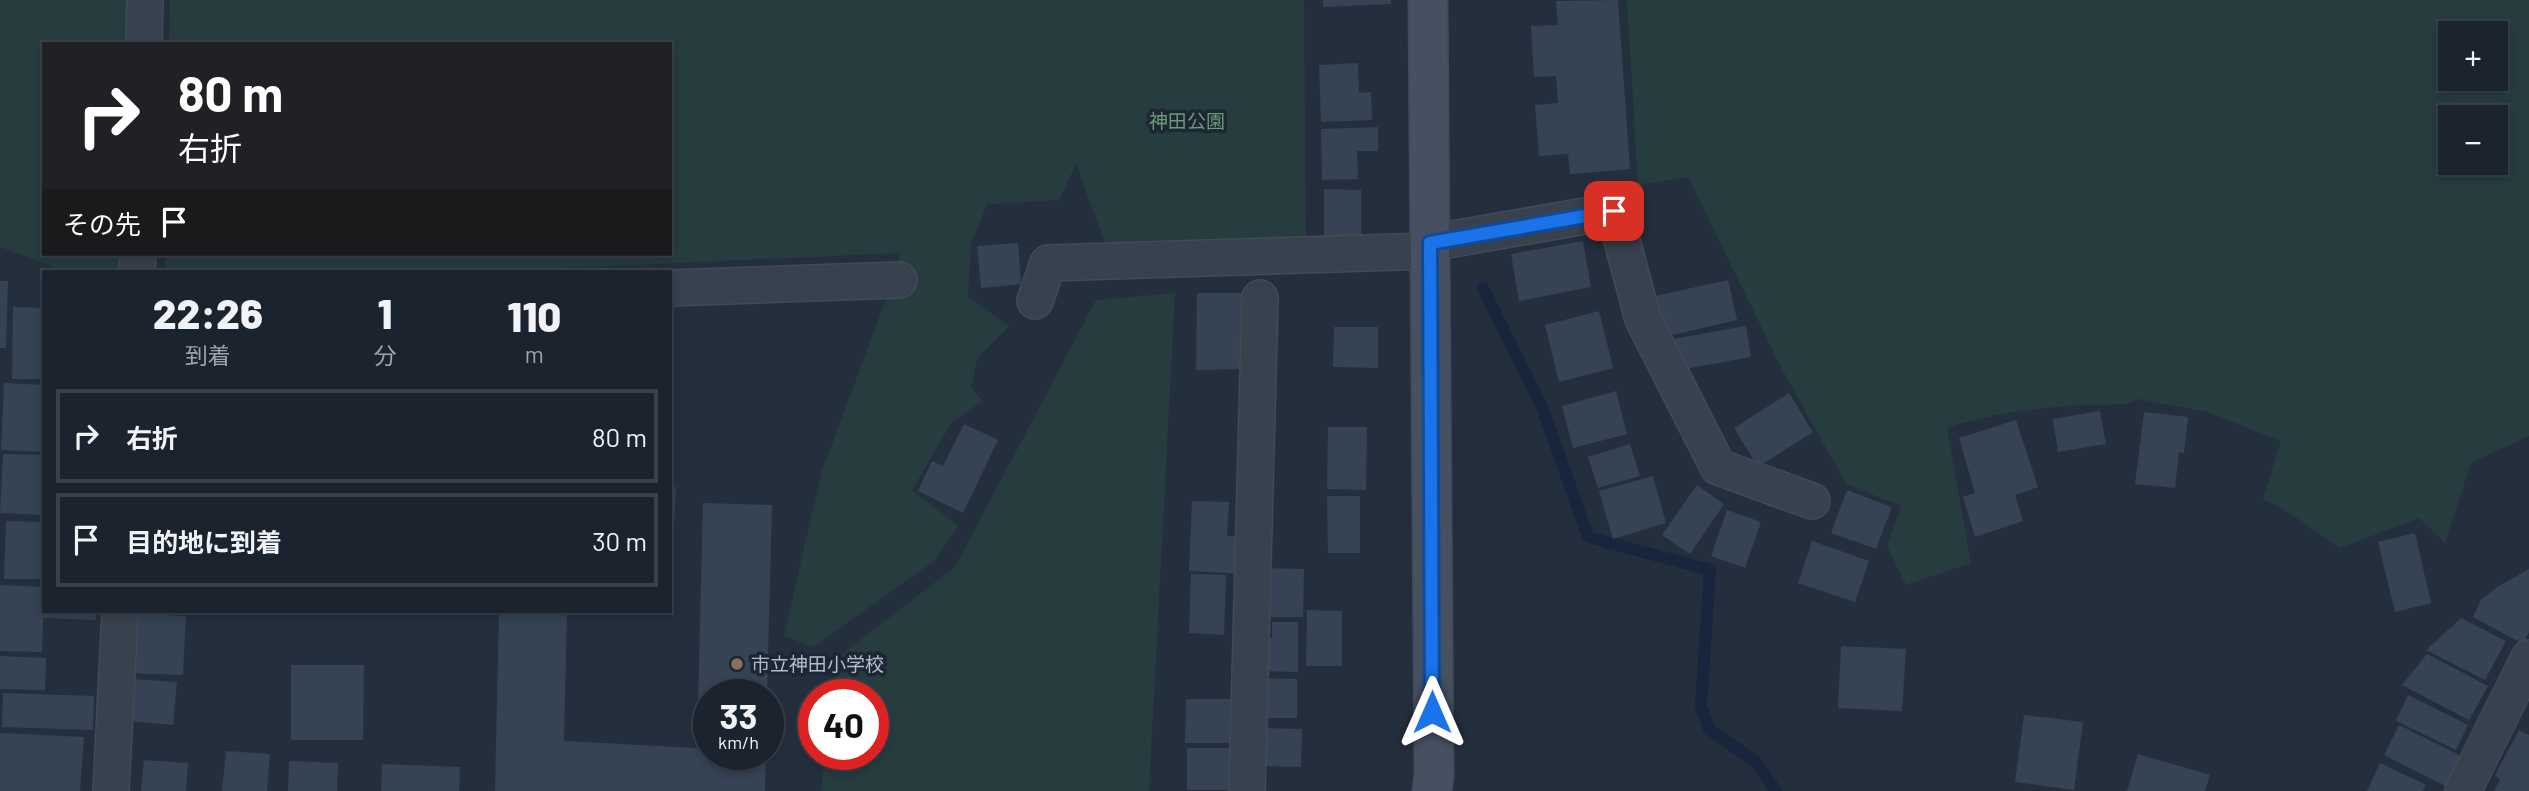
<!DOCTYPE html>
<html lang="ja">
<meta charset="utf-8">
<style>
body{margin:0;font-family:Barlow,"Noto Sans JP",sans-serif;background:#282f3a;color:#f1f3f6;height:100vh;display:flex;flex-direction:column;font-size:26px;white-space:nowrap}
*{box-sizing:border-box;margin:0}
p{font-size:23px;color:#a0a4aa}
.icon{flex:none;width:38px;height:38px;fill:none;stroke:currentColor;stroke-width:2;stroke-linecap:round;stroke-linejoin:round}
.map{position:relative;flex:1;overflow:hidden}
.panel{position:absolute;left:42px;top:270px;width:630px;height:343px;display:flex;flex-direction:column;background:#1b232e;border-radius:0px;box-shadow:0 4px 10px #0003,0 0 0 2px #39404a}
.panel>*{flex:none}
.guide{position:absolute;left:42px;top:42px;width:630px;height:214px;border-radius:0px;box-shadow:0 4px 10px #0003,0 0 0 2px #39404a;background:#202124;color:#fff;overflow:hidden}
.fabs{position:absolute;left:2438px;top:21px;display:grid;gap:14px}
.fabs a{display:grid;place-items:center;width:70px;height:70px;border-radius:0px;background:#1b232e;box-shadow:0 4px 10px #0003,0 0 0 2px #39404a;font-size:35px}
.speed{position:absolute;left:693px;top:679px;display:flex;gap:14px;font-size:35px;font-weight:700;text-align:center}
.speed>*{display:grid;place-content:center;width:91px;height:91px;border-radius:50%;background:#1b232e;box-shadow:0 4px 10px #0003,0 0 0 2px #39404a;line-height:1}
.speed small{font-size:18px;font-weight:400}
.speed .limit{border:10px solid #d22;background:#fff;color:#111}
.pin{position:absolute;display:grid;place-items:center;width:60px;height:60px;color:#fff;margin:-30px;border-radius:14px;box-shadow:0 4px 10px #0006}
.me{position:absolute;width:77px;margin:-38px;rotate:0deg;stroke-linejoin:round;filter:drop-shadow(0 0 5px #0008)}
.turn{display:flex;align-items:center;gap:24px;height:147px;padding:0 21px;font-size:32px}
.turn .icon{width:91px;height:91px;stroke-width:2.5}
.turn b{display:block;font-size:49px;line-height:60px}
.then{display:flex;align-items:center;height:66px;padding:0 21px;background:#0003;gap:14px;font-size:26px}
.eta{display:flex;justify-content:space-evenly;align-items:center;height:119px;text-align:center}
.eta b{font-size:42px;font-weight:800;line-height:49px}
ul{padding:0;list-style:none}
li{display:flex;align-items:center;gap:21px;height:94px;margin:0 14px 10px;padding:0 7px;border:4px solid #39404a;border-radius:0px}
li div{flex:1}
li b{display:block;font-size:26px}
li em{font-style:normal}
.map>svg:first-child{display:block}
.green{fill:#263c3f;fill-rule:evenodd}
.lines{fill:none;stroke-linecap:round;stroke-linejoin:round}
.stream{stroke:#17263c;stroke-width:12}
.building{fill:#364354}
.street-casing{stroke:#414a57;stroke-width:38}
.secondary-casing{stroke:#414a57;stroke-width:41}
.street{stroke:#38414e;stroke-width:35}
.secondary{stroke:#465061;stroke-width:38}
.route-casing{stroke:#114b97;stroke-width:18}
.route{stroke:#1a73e8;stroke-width:12}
.education-dot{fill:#8d6e63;stroke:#1d2633;stroke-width:2.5}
.labels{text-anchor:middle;stroke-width:7;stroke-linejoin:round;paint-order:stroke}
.park-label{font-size:19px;fill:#6b9a76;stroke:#1d2633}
.poi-label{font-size:19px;fill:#b4bcc9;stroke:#1d2633;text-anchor:start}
</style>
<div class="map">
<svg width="2529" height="791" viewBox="0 0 2529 791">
<rect width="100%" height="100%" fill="#242f3e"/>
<g class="green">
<path d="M0,0H131L130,44H44V254H124L123,271H65L0,247Z"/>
<path d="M170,0H1304L1306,253L1109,254L1076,164L1059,200L987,204L971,245L968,297L1009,326L978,357L971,387L983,401L952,422L912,490L958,526L935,560L813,647L784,636L821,474L886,299L898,280L899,253L498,271H165V254H670V44H169Z"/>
<path d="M1627,0H2529V436L2471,463L2445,543L2419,518L2340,548L2282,508L2263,499L2281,441L2207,412L2139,399C2121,408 2100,404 2080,405C2036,408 1989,414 1947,428L1971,563L1906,585L1887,546L1901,506L1846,484L1782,369L1688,177L1638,185ZM2496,33V79H2450V33ZM2496,117V163H2450V117Z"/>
<path d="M1175,293L1149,791H821L825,754H873V695H833L838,657L955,567L1096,300Z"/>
</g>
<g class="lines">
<path class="stream" d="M1483,288L1543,409L1588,537L1710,570L1701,705L1709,729L1756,762L1776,791"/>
</g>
<g class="building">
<path d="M1323,0H1391V4L1323,7Z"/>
<path d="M1618,0L1630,169L1570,174L1568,154L1539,156L1535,105L1558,103L1556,76L1534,77L1531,26L1558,25L1556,1Z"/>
<path d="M1358,63L1359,93L1371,92L1372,120L1321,122L1319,65Z"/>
<path d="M1378,127V151H1357L1358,179L1322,180L1321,129Z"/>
<path d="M1324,189L1361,190V248H1324Z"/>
<path d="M1583,241L1591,287L1519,301L1511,254Z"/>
<path d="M1018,243L1021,284L981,288L977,246Z"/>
<path d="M1728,280L1737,320L1664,337L1655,296Z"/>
<path d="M0,281H8L6,348H0Z"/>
<path d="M1197,293H1248V369L1196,370Z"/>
<path d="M13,307L44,308V379H12Z"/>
<path d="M1599,311L1613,368L1559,382L1545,325Z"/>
<path d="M1746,326L1751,357L1679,370L1673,339Z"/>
<path d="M1334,327H1378V368L1333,367Z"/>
<path d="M4,383L44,385V452L1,450Z"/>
<path d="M1616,391L1627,434L1573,448L1562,406Z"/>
<path d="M1789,393L1813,432L1758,467L1734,428Z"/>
<path d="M2100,411L2106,444L2058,452L2053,419Z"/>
<path d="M2144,412L2188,417L2184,453L2179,452L2175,488L2135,484Z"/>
<path d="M2016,420L2038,487L2015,495L2023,521L1975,537L1963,497L1975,493L1959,438Z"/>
<path d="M964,424L998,440L963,513L918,491L932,461L943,466Z"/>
<path d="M1328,427H1367L1366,490L1327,489Z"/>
<path d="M1630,444L1640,476L1598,488L1588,457Z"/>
<path d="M3,454L44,455V515L0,513Z"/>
<path d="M1653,476L1666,523L1613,539L1599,491Z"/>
<path d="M1697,485L1724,504L1690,554L1662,535Z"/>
<path d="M670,487H676L672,570H670Z"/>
<path d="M1847,490L1892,507L1876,549L1831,533Z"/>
<path d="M1327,496H1360V553H1328Z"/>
<path d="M1192,501L1229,502L1227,536L1245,537L1243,574L1189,571Z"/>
<path d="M703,503L772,505L767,695H709V754H766L765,791H495L499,611H567L564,741L697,748Z"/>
<path d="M1727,510L1761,522L1745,568L1711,556Z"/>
<path d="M6,521L44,522V579H4Z"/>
<path d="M2415,533L2431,603L2395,612L2378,542Z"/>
<path d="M1812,541L1869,561L1855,602L1798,583Z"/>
<path d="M1262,568L1304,569L1303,617H1261Z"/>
<path d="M2529,569V632L2523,644L2473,617L2481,600L2497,587Z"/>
<path d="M1191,574L1226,575L1224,635L1189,633Z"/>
<path d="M0,585L44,587V611H97L96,620L43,618L42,652L0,651Z"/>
<path d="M1307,610L1342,611V666H1306Z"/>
<path d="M126,613L186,616L183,675L123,673Z"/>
<path d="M2461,618L2506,641L2485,680L2426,650Z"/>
<path d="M1272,622H1298V672L1260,671L1261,638H1272Z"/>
<path d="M1841,646L1906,649L1902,711L1838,708Z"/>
<path d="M2427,654L2488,686L2469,720L2402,685Z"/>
<path d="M0,656L46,658L45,690L0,689Z"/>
<path d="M291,665H364L363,740H291Z"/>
<path d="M1257,678L1297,679V718H1256Z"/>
<path d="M132,679L177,682L173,725L129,721Z"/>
<path d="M3,693L94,696L93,730L2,727Z"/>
<path d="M2408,695L2468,725L2456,750L2396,721Z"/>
<path d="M1186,699H1233V743H1185Z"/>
<path d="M2024,715L2083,722L2074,790L2015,782Z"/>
<path d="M2399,725L2463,757L2447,787L2384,755Z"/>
<path d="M1256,728L1302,729L1301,767L1255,766Z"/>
<path d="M2519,730L2529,735V791H2494L2500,780L2495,775Z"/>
<path d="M0,733L84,737L80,791H0Z"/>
<rect x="1187" y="748" width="45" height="42"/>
<path d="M226,751L270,754L267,791H222Z"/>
<path d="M2138,754L2210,775L2205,791H2127Z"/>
<path d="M144,760L188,763L186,791H141Z"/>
<path d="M289,761L338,763L337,791H288Z"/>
<path d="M2380,763L2426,785L2423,791H2367Z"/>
<path d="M382,764L460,767L459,791H381Z"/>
</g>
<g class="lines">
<defs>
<g id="street">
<path d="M144,44L145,0"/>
<path d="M1430,243L1614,211L1643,319L1718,467L1812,501"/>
<path d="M137,271L138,254"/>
<path d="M670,288L899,280"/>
<path d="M1035,301L1048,263L1430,251"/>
<path d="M111,791L120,611"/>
<path d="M1247,791L1260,298"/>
<path d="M2463,791L2529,658"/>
</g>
<path id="secondary" d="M1428,0L1434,775L1432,791"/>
</defs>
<use href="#street" class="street-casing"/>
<use href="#secondary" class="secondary-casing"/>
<use href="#street" class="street"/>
<use href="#secondary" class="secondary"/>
</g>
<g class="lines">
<defs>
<path id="route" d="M1432,712L1430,243L1614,211"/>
</defs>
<use href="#route" class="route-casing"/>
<use href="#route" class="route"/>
</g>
<circle class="education-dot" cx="737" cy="664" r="7"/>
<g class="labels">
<g class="park-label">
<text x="1187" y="128">神田公園</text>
</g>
<g class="poi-label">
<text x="751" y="671">市立神田小学校</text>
</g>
</g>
</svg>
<div class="fabs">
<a>+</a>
<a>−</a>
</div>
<div class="speed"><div>33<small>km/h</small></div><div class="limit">40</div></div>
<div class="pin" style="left:1614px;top:211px;background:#d93025"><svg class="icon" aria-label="arrive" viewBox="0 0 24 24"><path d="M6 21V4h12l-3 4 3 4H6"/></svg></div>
<svg class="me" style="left:1432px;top:712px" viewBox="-20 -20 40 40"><path d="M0-17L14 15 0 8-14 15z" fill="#1a73e8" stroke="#fff" stroke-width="4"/></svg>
<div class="guide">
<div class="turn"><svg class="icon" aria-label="right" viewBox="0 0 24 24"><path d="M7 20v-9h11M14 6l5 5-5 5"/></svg><div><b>80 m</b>右折</div></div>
<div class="then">その先<svg class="icon" aria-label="arrive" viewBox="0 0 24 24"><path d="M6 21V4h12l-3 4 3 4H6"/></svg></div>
</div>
<section class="panel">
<div class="eta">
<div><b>22:26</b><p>到着</p></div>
<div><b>1</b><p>分</p></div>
<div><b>110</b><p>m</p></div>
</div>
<ul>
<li><svg class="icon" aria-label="right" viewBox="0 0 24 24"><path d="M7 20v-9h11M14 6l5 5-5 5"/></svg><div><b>右折</b></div><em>80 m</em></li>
<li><svg class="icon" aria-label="arrive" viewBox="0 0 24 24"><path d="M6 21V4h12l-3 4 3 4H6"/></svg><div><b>目的地に到着</b></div><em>30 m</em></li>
</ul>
</section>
</div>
